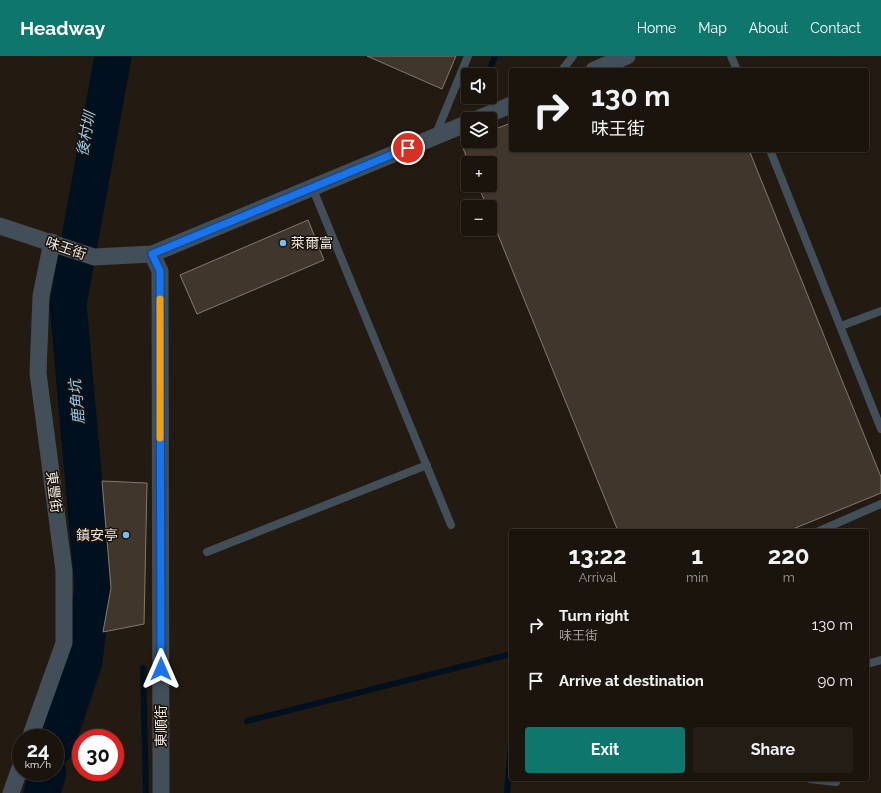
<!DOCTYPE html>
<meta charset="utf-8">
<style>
body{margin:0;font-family:Raleway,"Noto Sans TC",sans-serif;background:#231d16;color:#f1f3f6;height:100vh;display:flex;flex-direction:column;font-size:15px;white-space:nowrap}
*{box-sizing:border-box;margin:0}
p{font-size:13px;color:#9f9e9d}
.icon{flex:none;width:22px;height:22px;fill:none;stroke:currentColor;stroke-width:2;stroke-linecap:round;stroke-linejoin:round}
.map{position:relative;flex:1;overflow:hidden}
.sheet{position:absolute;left:509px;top:473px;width:360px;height:252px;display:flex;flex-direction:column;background:#1a140d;border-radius:4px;box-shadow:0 1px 3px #0004,0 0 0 1px #38332e}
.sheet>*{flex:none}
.hud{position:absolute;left:509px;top:12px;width:360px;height:84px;border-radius:4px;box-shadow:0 1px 3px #0004,0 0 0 1px #38332e;background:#1a140d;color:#f1f3f6;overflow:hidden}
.tools{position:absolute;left:461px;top:12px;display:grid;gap:8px}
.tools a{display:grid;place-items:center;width:36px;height:36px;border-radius:4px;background:#1a140d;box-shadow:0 1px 3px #0004,0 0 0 1px #38332e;font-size:20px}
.speed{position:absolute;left:12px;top:673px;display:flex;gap:8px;font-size:20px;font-weight:700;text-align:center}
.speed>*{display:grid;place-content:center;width:52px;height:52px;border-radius:50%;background:#1a140d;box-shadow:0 1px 3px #0004,0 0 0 1px #38332e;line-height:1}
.speed small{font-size:10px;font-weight:400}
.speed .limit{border:6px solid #d22;background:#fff;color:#111}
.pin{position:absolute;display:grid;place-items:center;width:34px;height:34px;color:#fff;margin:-17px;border:2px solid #fff;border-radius:50%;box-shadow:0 1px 4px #0007}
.me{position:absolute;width:44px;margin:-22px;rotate:0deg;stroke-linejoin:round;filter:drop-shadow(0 0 3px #0008)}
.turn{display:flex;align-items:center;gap:14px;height:84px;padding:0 16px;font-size:18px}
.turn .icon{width:52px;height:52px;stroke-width:2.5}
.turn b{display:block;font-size:28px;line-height:34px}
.eta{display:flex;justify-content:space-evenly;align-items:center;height:68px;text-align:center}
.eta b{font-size:24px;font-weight:700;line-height:28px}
.button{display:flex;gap:8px;margin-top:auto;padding:8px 16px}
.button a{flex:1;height:46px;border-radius:4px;background:#0f766e;color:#fff;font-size:16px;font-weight:700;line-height:46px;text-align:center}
.button a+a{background:#231d16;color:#f1f3f6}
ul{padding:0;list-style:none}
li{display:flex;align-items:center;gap:12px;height:56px;padding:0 16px}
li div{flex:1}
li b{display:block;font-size:15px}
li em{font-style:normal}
header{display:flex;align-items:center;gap:24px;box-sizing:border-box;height:56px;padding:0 20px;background:#0f766e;color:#fff}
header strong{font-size:19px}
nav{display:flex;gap:22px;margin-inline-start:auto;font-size:14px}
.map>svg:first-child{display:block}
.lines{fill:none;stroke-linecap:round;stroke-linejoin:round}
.stream{stroke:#00101e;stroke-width:6}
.river{stroke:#00101e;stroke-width:37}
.building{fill:#40362c;stroke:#867a6f}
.service{stroke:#424f58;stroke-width:8}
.minor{stroke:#424f58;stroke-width:17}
.route-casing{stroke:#114b97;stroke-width:10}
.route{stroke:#1a73e8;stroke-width:7}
.slow{stroke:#f59e0b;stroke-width:7}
.poi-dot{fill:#74c0f6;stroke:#1a1108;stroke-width:1.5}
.labels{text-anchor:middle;stroke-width:3;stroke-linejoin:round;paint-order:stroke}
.poi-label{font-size:14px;fill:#ede7e1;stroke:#1a1108;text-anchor:start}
.street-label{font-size:14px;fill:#ede7e1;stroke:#1a1108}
.water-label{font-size:15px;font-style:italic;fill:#93caf3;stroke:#1a1108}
</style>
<header>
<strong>Headway</strong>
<nav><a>Home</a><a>Map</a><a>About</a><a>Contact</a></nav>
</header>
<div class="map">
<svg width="881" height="737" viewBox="0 0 881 737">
<rect width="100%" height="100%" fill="#231a11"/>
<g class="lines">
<g class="stream">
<path d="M488,19L495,0"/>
<path d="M72,157L99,0"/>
<path d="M143,612L146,737"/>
<path d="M247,665L511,598"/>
<path d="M507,737L511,687"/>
</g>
<g class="river">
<path d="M55,691L84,605L93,531L68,248L113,0"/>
<path d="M42,737L48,716"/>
</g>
</g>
<g class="building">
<path d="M367,0H456L442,33Z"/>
<path d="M511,67V94H749L881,421V437L788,475H618L490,159V151H487L478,129H490V107H469L461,87L468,84L490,85V75Z"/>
<path d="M308,164L324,204L197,258L180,219Z"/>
<path d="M102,425L147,427L144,568L103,576L111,532Z"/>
</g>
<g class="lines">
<g class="service">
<path d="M731,0L737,14"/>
<path d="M562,14L573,0"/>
<path d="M435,80L468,0"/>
<path d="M770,94L881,373"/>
<path d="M312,131L451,469"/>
<path d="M841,270L881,255"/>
<path d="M819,475L881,448"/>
<path d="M207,496L427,409"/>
<path d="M867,608L881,604"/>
<path d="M810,723L836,726"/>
</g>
<g class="minor">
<path d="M594,14L627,0"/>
<path d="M477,63L511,49"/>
<path d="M0,170L94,201L152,198L468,67"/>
<path d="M152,198L160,215L161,737"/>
<path d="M30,682L64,587V515L38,317L41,240L52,186"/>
<path d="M11,737L21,709"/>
</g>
</g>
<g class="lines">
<defs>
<path id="route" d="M161,613L160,215L152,198L408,92"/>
</defs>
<use href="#route" class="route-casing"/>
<use href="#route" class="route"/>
<path class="slow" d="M160,243V382"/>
</g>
<g class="poi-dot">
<circle cx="283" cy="187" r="4"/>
<circle cx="126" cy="479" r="4"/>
</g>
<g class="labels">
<g class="poi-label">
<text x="291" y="192">萊爾富</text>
<text x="118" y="484" text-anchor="end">鎮安亭</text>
</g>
<g class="street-label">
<text transform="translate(66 192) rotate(19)" y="5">味王街</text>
<text transform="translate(54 436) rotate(83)" y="5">東豐街</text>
<text transform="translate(161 670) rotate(-90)" y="5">東順街</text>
</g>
<g class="water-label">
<text transform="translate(86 78) rotate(-80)" y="5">後村圳</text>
<text transform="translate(77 346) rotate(-95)" y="5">鹿角坑</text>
</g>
</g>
</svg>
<div class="tools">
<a><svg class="icon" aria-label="sound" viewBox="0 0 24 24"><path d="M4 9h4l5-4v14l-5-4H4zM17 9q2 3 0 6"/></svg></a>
<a><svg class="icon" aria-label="layers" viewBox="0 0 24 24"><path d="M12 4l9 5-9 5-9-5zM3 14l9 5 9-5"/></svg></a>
<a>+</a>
<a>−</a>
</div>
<div class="speed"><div>24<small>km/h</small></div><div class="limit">30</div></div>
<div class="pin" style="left:408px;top:92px;background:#d93025"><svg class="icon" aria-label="arrive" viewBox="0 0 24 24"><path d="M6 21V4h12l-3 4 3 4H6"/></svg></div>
<svg class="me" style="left:161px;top:613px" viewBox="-20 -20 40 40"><path d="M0-17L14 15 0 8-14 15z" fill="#1a73e8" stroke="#fff" stroke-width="4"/></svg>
<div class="hud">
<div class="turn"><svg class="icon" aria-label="right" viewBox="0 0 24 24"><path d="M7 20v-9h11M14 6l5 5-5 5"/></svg><div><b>130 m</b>味王街</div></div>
</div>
<section class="sheet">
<div class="eta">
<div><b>13:22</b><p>Arrival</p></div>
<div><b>1</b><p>min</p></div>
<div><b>220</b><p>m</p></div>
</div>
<ul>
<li><svg class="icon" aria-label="right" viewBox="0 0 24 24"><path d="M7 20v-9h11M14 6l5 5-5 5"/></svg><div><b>Turn right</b><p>味王街</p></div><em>130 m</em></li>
<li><svg class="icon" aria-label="arrive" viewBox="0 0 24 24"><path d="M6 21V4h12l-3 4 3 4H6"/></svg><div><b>Arrive at destination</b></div><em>90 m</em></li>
</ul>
<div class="button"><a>Exit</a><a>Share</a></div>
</section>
</div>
